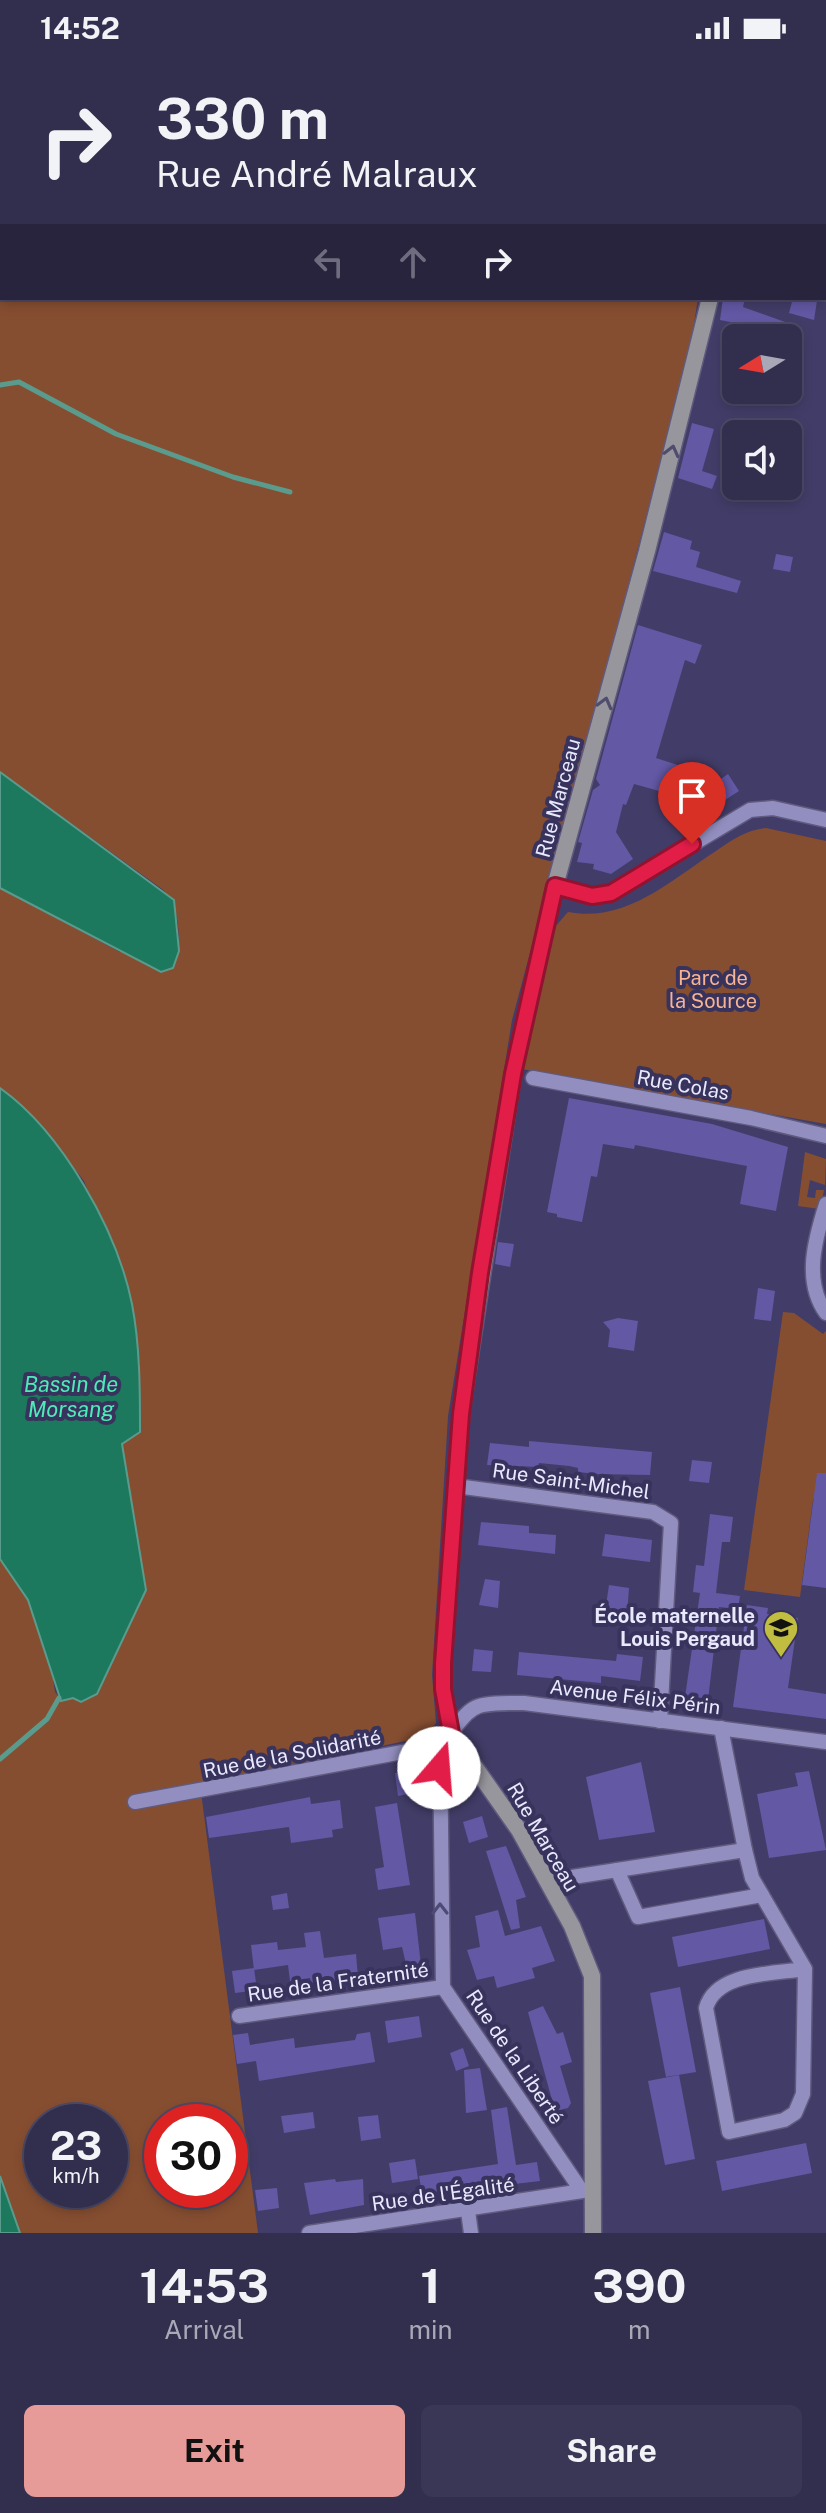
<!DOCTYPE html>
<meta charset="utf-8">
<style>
body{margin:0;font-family:"Public Sans",sans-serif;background:#3a3655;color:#f1f3f6;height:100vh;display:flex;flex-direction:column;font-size:30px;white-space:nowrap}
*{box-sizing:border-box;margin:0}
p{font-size:26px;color:#a8a8b6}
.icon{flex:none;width:44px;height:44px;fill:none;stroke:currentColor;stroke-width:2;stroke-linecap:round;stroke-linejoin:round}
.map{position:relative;height:2177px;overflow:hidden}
.drawer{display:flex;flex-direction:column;background:#322e4e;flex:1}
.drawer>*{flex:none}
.top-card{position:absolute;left:0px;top:0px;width:826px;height:244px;box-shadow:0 4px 12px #0003,0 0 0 2px #4d4a66;background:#322e4e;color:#f1f3f6;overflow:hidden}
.needle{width:52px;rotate:259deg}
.tools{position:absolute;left:722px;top:268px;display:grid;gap:16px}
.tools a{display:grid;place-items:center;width:80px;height:80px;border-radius:12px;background:#322e4e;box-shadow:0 4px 12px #0003,0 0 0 2px #4d4a66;font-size:40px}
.speed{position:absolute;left:24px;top:2048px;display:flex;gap:16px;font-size:40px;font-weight:700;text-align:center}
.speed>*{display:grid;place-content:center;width:104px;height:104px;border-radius:50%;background:#322e4e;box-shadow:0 4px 12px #0003,0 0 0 2px #4d4a66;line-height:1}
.speed small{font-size:20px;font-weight:400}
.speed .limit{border:12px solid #d22;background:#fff;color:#111}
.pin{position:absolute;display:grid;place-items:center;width:68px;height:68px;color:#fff;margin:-82px -34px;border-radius:50% 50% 50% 0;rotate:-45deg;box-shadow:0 0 8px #0007}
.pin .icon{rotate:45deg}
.me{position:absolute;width:88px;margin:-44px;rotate:18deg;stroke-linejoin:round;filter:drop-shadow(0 0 6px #0008)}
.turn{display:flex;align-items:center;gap:28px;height:168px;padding:0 24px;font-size:36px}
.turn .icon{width:104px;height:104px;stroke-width:2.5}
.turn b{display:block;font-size:56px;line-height:68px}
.lanes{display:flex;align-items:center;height:76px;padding:0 24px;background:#0003;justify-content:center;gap:40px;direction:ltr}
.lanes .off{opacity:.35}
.eta{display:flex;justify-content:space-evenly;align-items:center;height:136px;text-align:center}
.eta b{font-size:48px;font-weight:700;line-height:56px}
.primary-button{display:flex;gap:16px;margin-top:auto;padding:16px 24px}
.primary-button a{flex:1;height:92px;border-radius:12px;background:#e69b98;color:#111;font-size:32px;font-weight:700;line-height:92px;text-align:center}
.primary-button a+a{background:#3a3655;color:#f1f3f6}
.status{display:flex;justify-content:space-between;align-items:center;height:56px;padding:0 40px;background:#322e4e;direction:ltr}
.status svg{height:22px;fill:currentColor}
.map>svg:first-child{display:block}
.green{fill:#864e31;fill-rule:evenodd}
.water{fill:#1c795d;stroke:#5a9b8d;stroke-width:2}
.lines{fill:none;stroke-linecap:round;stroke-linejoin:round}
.stream{stroke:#5a9b8d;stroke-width:5}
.building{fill:#6258a4}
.street-casing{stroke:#5f5a7e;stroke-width:17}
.secondary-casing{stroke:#5f5a7e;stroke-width:19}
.street{stroke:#928fc0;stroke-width:14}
.secondary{stroke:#98969d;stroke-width:16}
.oneway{stroke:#504c6d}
.oneway2{stroke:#4e4a76}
.route-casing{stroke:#92132f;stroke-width:20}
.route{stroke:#e11d48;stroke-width:14}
.labels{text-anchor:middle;stroke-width:8;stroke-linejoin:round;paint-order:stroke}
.street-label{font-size:20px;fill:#e9e9fe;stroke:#38335d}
.park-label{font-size:20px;fill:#f7b493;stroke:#38335d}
.poi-label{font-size:20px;font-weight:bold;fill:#e9e9fe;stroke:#38335d;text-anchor:end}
.water-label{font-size:22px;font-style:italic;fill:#4debb8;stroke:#38335d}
</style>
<div class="status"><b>14:52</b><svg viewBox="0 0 49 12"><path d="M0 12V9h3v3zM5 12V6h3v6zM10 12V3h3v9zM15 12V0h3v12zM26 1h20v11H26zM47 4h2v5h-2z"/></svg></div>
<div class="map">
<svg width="826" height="2177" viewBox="0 0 826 2177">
<rect width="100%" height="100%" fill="#423d68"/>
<g class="green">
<path d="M217,0H448L216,2Z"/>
<path d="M0,83L2,242H698L691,287L633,511L512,964L448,1360L432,1619L436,1667L426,1681L205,1725L201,1736L258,2177H0V1503L28,1544L50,1603L55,1636L62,1645L97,1637L146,1534L122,1388L140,1310L131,1245L84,1125L47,1078L0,1032V832L120,896L179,895C179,872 179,849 162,833L0,716ZM42,2066H110V2134H42ZM162,2066H230V2134H162Z"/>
<path d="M766,772L826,785V1068L522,1013L555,871L568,856C626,867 670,825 716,795C732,784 746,774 766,772Z"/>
<path d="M805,1096L826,1103L825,1129L810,1124L807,1141L815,1142L816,1134H824L820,1153L798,1150Z"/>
<path d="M783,1256L794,1257L823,1278L826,1275V1424L813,1444L800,1541L744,1534Z"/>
</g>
<g class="water">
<path d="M0,716L174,844L179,895L173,912L161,916L0,832Z"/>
<path d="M0,1032C62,1076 117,1174 132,1248C140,1290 140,1333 140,1376L122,1388L146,1534L97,1638L81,1646L73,1642L61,1645L28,1544L0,1503Z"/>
<path d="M0,2120L20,2177H0Z"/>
</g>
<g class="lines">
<g class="stream">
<path d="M0,329L19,326L116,378L233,421L290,436"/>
<path d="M0,1703L47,1663L59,1642"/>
</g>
</g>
<g class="building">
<path d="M723,242H745L743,251L802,272L800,280L720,264Z"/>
<path d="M793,242L817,245L814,264L789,257Z"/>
<path d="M692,367L714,373L702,415L717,420L712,433L678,422Z"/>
<path d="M664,476L692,485L690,493L700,496L696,511L741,525L737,537L653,515Z"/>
<path d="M776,498L793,501L790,516L773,513Z"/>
<path d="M638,569L702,589L695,608L685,604L656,702L721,723L728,718L739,735L688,768L670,738L634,728L626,749L623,748L616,776L633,803L611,818L593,813L594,808L577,806L582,787L578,786L593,734L600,729L596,723Z"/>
<path d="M569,1042L712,1068L788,1091L776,1155L740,1148L747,1110L635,1089L634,1093L603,1088L597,1121L591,1120L582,1166L557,1161V1158L547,1156Z"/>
<path d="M498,1186L514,1188L510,1211L495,1208Z"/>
<path d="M758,1232L775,1235L771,1265L754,1263Z"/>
<path d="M618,1262L638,1265L634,1295L608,1291L610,1274L603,1266Z"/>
<path d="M529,1385L652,1396L650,1419L596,1418L578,1416V1412L569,1410L539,1407L538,1411L487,1409L490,1387L529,1391Z"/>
<path d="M692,1404L712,1406L709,1427L689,1425Z"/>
<path d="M817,1417H826V1532L802,1529Z"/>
<path d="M710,1458L733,1461L730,1486H722L716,1537L740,1540L738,1553L719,1551L708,1644L685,1641L700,1537L693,1536L696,1509L704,1510Z"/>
<path d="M481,1466L529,1470V1477L556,1479L555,1498L478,1489Z"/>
<path d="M605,1478L652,1484L650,1506L602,1500Z"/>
<path d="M485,1523L500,1525L498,1552L479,1549Z"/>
<path d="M609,1529L629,1532L627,1559L605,1556Z"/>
<path d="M747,1549L768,1552L767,1558L798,1562L788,1632L826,1638V1663L733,1651Z"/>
<path d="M474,1593L493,1595L491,1616L472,1615Z"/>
<path d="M519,1596L616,1605L617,1598L643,1601L640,1625L601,1620V1627L517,1619Z"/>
<path d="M641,1706L655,1776L599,1784L586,1721Z"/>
<path d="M415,1714L418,1736L398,1740L395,1717Z"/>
<path d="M809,1715L826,1794L769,1802L757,1738L798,1730L795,1717Z"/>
<path d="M310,1741L311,1748L340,1744L343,1772L332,1774L333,1781L291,1787L289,1771L209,1782L206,1761Z"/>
<path d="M397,1747L410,1829L378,1834L375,1813L384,1811L375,1751Z"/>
<path d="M482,1760L488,1781L469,1787L463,1766Z"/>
<path d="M506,1790L526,1841L516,1844L520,1872L511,1874L486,1795Z"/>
<path d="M287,1837L289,1852L273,1854L271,1840Z"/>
<path d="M498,1854L505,1880L541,1870L555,1905L532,1912L535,1922L497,1932L494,1920L477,1924L467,1894L480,1891L475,1860Z"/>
<path d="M415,1857L421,1909L407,1912L402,1891L383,1894L378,1862Z"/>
<path d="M764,1863L770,1893L678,1911L672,1881Z"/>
<path d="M320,1875L324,1902L356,1898L358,1921L311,1928L310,1922L290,1925L288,1909L254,1914L251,1889L277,1886L278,1894L306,1891L304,1877Z"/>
<path d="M254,1912L257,1934L235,1937L232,1915Z"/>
<path d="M680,1931L696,2016L666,2021L650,1937Z"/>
<path d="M543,1950L557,1978L563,1976L572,2006L560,2010L571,2047L568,2052L555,2055L528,1956Z"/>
<path d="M419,1960L422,1981L388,1987L385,1965Z"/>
<path d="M370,1976L375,2006L259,2025L256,2005L237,2008L233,1979L248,1977L250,1989L294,1982L295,1992L355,1984L357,1978Z"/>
<path d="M463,1992L469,2010L456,2015L450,1997Z"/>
<path d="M480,2012L487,2054L466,2057L464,2014Z"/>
<path d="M679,2019L695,2103L665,2109L648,2025Z"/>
<path d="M507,2051L516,2109L537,2106L540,2125L445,2136L446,2139L423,2143L419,2120L498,2108L491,2054Z"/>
<path d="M313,2056L315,2072L284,2077L281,2060Z"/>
<path d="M378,2059L381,2082L361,2085L358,2061Z"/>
<path d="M806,2087L812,2117L722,2135L716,2105Z"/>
<path d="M415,2103L418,2123L392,2127L389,2107Z"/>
<path d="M335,2123L336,2126L363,2123L364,2149L310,2159L304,2127Z"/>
<path d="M277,2132L279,2152L258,2155L255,2134Z"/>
</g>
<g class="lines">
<defs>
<g id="street">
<path d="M555,830L592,840L611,837L750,754L773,752L826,764"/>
<path d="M533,1022L751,1062L826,1080"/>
<path d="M826,1148C815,1183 803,1225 826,1257"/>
<path d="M456,1430L653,1456L671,1467L660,1665"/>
<path d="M721,1672L745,1794"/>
<path d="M440,1689L443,1931L581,2134"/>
<path d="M135,1746L440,1689C476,1648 465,1647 524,1647L826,1686"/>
<path d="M617,1814L638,1861L762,1839"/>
<path d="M547,1825L745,1794L752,1822L805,1913L803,2038L795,2057L784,2064L729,2076L706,1952C716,1916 773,1918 805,1913"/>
<path d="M239,1960L443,1931"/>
<path d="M468,2155L471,2177"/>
<path d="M309,2177L589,2134"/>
</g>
<g id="secondary">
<path d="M655,0L658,2"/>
<path d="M824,92L826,94"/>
<path d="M593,2177L592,1920L572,1870L519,1774L451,1677L443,1633V1608L461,1358L513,1018L555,830L647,495L710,242"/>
</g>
</defs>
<use href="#street" class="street-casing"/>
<use href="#secondary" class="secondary-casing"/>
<use href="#street" class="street"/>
<use href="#secondary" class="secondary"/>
</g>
<defs><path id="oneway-chevron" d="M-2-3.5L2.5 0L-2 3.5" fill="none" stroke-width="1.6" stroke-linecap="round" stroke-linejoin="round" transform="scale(2)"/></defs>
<g class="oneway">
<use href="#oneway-chevron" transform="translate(672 395) rotate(-76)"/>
<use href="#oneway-chevron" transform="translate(605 647) rotate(-75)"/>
</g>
<use class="oneway2" href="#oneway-chevron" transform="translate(440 1853) rotate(-90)"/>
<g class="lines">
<defs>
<path id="route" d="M439,1712L440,1689L451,1677L443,1633V1608L461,1358L480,1217L513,1018L555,830L592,840L611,837L692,788"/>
</defs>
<use href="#route" class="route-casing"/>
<use href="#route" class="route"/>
</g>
<defs>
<symbol id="school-pin" viewBox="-11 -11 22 30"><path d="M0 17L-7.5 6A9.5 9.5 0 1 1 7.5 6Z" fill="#c1bd40" stroke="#38335d"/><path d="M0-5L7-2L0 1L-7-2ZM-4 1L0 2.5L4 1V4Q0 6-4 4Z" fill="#111"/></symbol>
</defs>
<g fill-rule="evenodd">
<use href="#school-pin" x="761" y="1552" width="40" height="54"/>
</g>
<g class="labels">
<g class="street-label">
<text transform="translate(558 742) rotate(-75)" y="7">Rue Marceau</text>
<text transform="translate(683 1029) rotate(10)" y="7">Rue Colas</text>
<text transform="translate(571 1425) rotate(8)" y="7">Rue Saint-Michel</text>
<text transform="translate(635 1641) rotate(7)" y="7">Avenue Félix Périn</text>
<text transform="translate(292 1698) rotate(-11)" y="7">Rue de la Solidarité</text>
<text transform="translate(543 1781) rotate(60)" y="7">Rue Marceau</text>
<text transform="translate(338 1926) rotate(-8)" y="7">Rue de la Fraternité</text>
<text transform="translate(515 2001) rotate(56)" y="7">Rue de la Liberté</text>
<text transform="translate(443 2138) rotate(-8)" y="7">Rue de l'Égalité</text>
</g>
<g class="park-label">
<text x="713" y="929">Parc de<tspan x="713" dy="23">la Source</tspan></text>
</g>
<g class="poi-label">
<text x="755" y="1567">École maternelle<tspan x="755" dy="23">Louis Pergaud</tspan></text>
</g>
<g class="water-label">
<text x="71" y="1336">Bassin de<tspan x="71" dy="25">Morsang</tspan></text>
</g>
</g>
</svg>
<div class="tools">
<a><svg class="needle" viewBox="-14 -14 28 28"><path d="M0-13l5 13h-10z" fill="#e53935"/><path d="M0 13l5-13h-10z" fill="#a8a8b6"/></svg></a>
<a><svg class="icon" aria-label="sound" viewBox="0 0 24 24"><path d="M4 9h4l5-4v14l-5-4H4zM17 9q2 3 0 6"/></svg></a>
</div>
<div class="speed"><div>23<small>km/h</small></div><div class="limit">30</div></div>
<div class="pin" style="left:692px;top:788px;background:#d93025"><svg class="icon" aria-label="arrive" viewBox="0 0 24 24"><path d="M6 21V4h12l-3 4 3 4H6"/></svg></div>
<svg class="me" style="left:439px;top:1712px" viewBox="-20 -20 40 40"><circle r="19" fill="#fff"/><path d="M0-13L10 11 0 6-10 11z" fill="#e11d48"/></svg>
<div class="top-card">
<div class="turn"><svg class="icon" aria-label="right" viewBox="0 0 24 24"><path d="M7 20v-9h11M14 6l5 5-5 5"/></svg><div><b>330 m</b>Rue André Malraux</div></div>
<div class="lanes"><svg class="icon off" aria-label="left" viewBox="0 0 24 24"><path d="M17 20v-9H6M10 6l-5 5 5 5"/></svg><svg class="icon off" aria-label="ahead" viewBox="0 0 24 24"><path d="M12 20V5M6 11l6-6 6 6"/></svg><svg class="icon" aria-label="right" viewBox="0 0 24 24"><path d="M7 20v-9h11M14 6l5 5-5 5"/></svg></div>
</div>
</div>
<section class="drawer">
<div class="eta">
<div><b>14:53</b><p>Arrival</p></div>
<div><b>1</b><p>min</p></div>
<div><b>390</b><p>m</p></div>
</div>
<div class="primary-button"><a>Exit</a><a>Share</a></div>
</section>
